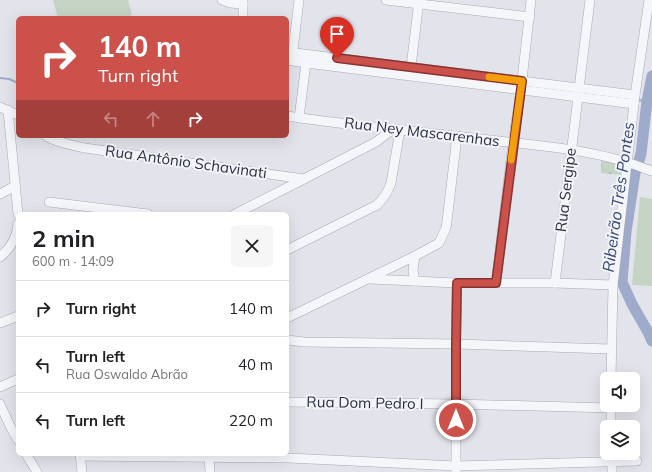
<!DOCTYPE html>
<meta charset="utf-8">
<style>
body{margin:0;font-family:Mulish,sans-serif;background:#f6f6f6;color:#202124;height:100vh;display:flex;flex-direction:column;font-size:15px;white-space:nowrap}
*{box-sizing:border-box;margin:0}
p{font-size:13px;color:#757577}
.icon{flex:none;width:22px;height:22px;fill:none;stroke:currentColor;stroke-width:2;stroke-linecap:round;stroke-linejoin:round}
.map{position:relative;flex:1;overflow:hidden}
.panel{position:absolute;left:16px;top:212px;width:273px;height:244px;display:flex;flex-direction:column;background:#fff;border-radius:6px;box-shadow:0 4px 16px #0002}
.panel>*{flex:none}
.banner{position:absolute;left:16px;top:16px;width:273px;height:122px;border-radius:6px;box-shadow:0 4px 16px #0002;background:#cc514b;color:#fff;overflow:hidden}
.tools{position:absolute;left:600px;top:372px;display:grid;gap:8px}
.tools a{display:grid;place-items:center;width:40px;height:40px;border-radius:6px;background:#fff;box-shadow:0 4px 16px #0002;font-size:20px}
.pin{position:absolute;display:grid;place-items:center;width:34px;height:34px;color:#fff;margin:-41px -17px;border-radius:50% 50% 50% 0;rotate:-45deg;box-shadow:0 0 4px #0007}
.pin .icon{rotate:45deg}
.me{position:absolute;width:44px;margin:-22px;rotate:0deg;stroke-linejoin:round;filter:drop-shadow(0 0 3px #0008)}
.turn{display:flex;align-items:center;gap:14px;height:84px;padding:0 16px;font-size:18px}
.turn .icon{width:52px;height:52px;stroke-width:2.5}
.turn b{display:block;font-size:28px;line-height:34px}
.lanes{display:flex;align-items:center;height:38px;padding:0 16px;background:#0003;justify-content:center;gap:20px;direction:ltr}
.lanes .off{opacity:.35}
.round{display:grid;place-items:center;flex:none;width:42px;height:42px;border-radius:6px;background:#f6f6f6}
.head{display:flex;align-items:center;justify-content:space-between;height:68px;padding:0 16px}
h1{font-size:24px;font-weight:700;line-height:30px}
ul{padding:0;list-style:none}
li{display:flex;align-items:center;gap:12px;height:56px;padding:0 16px;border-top:1px solid #e0e0e0}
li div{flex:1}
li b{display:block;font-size:15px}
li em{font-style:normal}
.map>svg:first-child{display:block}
.grass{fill:#c5d4c4}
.forest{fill:url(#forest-firs)}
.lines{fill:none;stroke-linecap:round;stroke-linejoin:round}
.stream{stroke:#9fabca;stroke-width:2}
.river{stroke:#9fabca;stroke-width:11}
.minor-casing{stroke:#a8aab5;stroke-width:10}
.minor{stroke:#f5f6f9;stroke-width:9}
.route-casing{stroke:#853531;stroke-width:10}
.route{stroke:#cc514b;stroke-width:7}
.slow{stroke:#f59e0b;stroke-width:7}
.labels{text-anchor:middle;stroke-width:4;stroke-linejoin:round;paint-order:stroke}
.street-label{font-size:15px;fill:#2b2f43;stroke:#f2f4f8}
.water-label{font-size:16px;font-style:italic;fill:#354676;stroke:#f2f4f8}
</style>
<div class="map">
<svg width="652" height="472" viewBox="0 0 652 472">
<defs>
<pattern id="forest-firs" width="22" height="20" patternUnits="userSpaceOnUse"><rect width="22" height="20" fill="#c5d4c4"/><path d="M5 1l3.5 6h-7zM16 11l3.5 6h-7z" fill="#a9b6aa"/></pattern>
</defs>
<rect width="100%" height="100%" fill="#e3e4eb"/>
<g class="grass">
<path d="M53,0H128L132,15L122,18H58Z"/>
<path d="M640,197L652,199V286L632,285Z"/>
</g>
<path class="forest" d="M601,161L625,163L622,175L601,173Z"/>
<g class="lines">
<g class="stream">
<path d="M0,78L9,79L18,83"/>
<path d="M637,100L647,101"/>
</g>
<path class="river" d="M652,76L647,101L641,154L635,173L626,232L622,282L632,304L648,332L652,341"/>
<defs>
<g id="minor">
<path d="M222,0L230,3L243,4"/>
<path d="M243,0V18"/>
<path d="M386,0L530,17"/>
<path d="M287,52L635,95"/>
<path d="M292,58L299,0"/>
<path d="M287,60L306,63L634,104"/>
<path d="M411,67L419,0"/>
<path d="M579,88L590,0"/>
<path d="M0,107L18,115"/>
<path d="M8,110L18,214"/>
<path d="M287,116C354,126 422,132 489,140C544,146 600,150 652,171"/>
<path d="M299,118L306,63"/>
<path d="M46,136C57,143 72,145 85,148L304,179"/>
<path d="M0,194L15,186"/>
<path d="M49,202L148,214"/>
<path d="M235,214L304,179L376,142L393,129"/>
<path d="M287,250L377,205C384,198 388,192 391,183L400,130"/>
<path d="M415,256L413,271L415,281"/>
<path d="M0,257C10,249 17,237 18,224"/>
<path d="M370,279L457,283H555L613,285"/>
<path d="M496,283L513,143L521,89L531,0"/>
<path d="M555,283L578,97"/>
<path d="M287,318L415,256L439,243L446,228L447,221L457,136"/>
<path d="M0,323L18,316"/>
<path d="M287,340L304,342L456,344L611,349"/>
<path d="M611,379L613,285L635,95L649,0"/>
<path d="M0,387L18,379"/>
<path d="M287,402L456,404L611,408"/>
<path d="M0,404L11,428L18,440"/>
<path d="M611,405V427"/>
<path d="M612,453V472"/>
<path d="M26,454L37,472"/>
<path d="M80,454L82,472"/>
<path d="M80,456L289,458L456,466L637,461"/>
<path d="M209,458L210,472"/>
<path d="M456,471V344L457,283"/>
</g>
</defs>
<use href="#minor" class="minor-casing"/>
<use href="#minor" class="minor"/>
</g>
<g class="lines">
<defs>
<path id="route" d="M337,58L522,81L496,283H457L456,344V420"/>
</defs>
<use href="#route" class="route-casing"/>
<use href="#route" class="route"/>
<path class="slow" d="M489,77L522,81L511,160"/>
</g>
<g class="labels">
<g class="street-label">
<text transform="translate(422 132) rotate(7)" y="5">Rua Ney Mascarenhas</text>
<text transform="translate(186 162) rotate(8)" y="5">Rua Antônio Schavinati</text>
<text transform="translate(566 190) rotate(-83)" y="5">Rua Sergipe</text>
<text transform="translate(365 403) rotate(1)" y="5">Rua Dom Pedro I</text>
</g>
<g class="water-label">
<text transform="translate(618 197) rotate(-82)" y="6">Ribeirão Três Pontes</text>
</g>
</g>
</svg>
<div class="tools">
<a><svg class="icon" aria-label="sound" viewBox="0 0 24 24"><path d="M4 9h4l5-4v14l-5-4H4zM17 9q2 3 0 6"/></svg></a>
<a><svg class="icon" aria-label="layers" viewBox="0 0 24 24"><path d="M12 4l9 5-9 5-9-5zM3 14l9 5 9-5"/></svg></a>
</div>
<div class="pin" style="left:337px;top:58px;background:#d93025"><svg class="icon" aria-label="arrive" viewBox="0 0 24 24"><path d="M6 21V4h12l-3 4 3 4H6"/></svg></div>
<svg class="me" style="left:456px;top:420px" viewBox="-20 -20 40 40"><circle r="17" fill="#cc514b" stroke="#fff" stroke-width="3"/><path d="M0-11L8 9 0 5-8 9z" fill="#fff"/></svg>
<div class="banner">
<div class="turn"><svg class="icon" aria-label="right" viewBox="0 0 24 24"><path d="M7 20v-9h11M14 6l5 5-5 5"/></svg><div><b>140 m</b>Turn right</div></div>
<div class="lanes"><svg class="icon off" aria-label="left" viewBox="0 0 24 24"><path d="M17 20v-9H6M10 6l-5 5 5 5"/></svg><svg class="icon off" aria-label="ahead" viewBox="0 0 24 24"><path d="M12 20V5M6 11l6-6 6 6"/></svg><svg class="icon" aria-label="right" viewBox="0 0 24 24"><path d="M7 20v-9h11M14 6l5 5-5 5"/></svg></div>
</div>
<section class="panel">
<div class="head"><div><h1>2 min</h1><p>600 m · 14:09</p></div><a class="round"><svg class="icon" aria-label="close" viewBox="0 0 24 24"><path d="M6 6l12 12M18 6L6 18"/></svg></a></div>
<ul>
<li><svg class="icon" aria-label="right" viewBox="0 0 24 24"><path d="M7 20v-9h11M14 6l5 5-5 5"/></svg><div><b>Turn right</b></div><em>140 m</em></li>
<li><svg class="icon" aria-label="left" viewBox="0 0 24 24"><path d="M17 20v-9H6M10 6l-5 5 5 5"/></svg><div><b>Turn left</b><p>Rua Oswaldo Abrão</p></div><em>40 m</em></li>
<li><svg class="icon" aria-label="left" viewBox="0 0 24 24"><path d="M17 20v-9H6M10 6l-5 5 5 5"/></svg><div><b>Turn left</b></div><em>220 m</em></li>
</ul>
</section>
</div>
